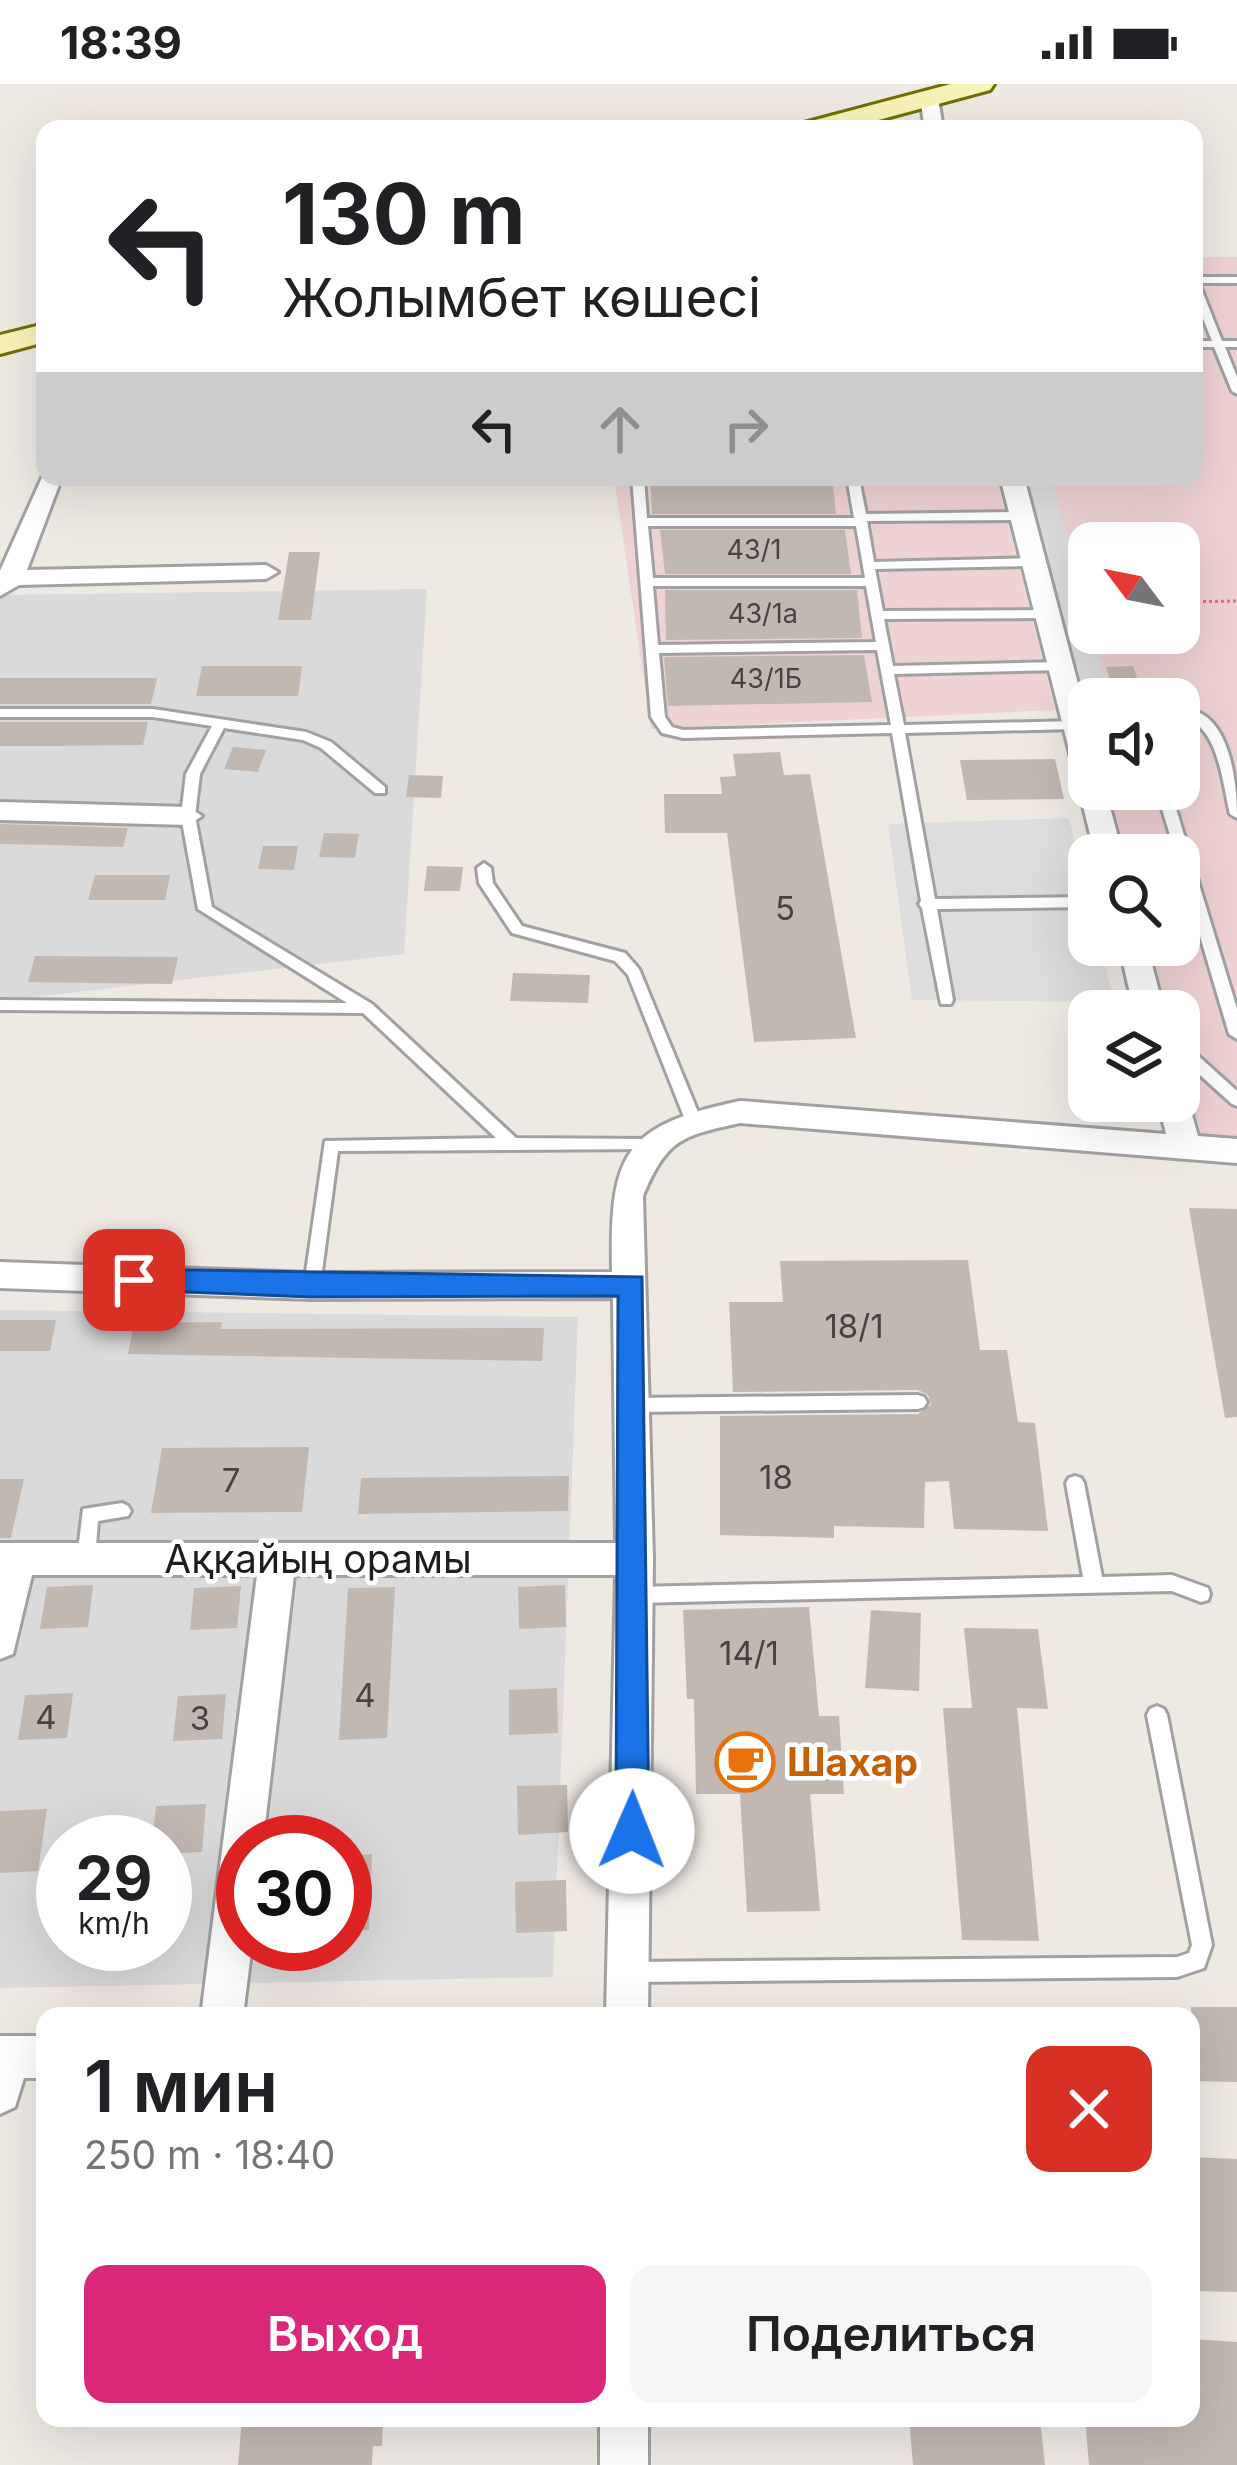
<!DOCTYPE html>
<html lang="ru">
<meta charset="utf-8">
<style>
body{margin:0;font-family:Inter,sans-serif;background:#f6f6f6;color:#202124;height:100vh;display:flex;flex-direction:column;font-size:45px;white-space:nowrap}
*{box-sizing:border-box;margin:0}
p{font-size:39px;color:#757577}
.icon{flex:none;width:66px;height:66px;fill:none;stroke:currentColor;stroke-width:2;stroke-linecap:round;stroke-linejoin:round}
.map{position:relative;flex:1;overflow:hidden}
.details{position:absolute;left:36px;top:1923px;width:1164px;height:420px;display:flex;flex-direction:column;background:#fff;border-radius:24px;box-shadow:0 12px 48px #0002}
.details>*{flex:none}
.banner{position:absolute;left:36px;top:36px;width:1167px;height:366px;border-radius:24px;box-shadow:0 12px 48px #0002;background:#fff;color:#202124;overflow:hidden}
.needle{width:78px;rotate:302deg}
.tools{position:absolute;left:1068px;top:438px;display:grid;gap:24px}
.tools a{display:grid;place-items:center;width:132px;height:132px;border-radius:24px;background:#fff;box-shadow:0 12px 48px #0002;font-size:60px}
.speed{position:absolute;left:36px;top:1731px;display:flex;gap:24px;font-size:60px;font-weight:700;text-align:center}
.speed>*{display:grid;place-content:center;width:156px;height:156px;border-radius:50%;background:#fff;box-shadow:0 12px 48px #0002;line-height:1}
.speed small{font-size:30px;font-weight:400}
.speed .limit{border:18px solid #d22;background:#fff;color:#111}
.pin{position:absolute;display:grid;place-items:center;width:102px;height:102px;color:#fff;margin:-51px;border-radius:24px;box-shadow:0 6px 18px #0006}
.me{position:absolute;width:132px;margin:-66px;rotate:1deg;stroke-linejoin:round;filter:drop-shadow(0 0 9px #0008)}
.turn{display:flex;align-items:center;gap:42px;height:252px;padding:0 48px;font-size:54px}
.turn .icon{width:156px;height:156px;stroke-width:2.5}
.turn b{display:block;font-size:84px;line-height:102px}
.lanes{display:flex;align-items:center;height:114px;padding:0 48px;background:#0003;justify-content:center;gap:60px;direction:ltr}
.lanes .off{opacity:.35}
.round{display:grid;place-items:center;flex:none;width:126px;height:126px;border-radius:24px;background:#f6f6f6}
.headline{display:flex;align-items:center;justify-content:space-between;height:204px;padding:0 48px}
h1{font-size:72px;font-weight:600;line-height:90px}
.cta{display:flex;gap:24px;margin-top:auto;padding:24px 48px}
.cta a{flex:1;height:138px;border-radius:24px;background:#db2777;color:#fff;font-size:48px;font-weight:600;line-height:138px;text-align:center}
.cta a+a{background:#f6f6f6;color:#202124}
.status{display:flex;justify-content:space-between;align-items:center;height:84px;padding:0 60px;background:#fff;direction:ltr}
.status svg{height:33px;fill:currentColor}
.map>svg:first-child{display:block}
.residential{fill:#dbdada;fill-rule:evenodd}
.commercial{fill:#efd2d4;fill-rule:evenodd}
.parking{fill:#ddd}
.building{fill:#c2b8b2}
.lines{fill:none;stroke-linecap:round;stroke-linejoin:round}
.lane-casing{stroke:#a1a1a1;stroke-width:6}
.street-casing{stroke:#a1a1a1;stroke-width:6}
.secondary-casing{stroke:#717007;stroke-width:6}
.path{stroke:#f76b6c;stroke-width:3;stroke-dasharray:3 3;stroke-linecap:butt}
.lane{fill:#fff;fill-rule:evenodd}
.street{fill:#fff;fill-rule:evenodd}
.secondary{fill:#f8f4b7;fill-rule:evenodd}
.route{fill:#1a73e8;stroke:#114b97;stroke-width:3}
.labels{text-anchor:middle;stroke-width:9;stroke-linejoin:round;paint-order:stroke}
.far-number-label{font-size:27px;fill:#464442}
.number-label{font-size:33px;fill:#464442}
.street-label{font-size:39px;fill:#1d1d1d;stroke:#fff}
.food-label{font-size:39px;font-weight:bold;fill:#c56008;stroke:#fff;text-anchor:start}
</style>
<div class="status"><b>18:39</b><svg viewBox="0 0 49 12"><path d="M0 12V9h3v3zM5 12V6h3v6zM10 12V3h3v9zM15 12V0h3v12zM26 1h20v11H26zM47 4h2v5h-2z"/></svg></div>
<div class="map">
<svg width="1237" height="2381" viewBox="0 0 1237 2381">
<rect width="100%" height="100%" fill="#eee9e3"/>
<g class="residential">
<path d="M427,505L404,870L0,917V511Z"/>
<path d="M0,1226L578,1233L553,1893L0,1904ZM63,1758H165V1860H63ZM243,1758H345V1860H243Z"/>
</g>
<g class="commercial">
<path d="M1194,173H1237V1060L1167,1061L1156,1017H1179V927H1135L1120,861H1179V771H1098L1009,393H1194ZM1089,459H1179V549H1089ZM1089,615H1179V705H1089Z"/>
<path d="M614,393H996L1055,626L651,645Z"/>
</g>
<g class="parking">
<path d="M1023,393H1051L1108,604L1079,605Z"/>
<path d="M1069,734L1089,816V861H1100L1114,918L912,916L888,740Z"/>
</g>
<g class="building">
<path d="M650,393H832L836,430H652Z"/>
<path d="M660,446H845L851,490H665Z"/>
<path d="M289,468H320L311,536H278Z"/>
<path d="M665,506H857L862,554L666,556Z"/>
<path d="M864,571L872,618L668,622L664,573Z"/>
<path d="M202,582H302L298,612H196Z"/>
<path d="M1133,582L1144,614L1116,615L1106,583Z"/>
<path d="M0,594H157L151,620H0Z"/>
<path d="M0,638H148L143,661L50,662H0Z"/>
<path d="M233,663L266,666L258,688L224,685Z"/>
<path d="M780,668L784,691L810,690L856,954L754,958L727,749H665L664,710H722L720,693L736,692L733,670Z"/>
<path d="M1055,675L1064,715L967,716L960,676Z"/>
<path d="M409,691L443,692L441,714L406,713Z"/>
<path d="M0,740L128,744L123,763L50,761L0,760Z"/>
<path d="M324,749L359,750L355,774L319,773Z"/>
<path d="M263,762H298L294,786L258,785Z"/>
<path d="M427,782L463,783L460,807H424Z"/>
<path d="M95,791H170L165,816H88Z"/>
<path d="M35,872L178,873L172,900L28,898Z"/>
<path d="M513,889L590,891L588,919L510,917Z"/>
<path d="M1189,1124L1237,1125V1333L1225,1334Z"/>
<path d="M968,1176L980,1266H1007L1018,1338L1035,1339L1048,1447L954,1445L949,1397L925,1398L924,1444L834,1442V1454L720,1451V1332L918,1330L931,1320L928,1311L918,1306L733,1308L729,1218H783L780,1177Z"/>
<path d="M0,1236H56L50,1267H0Z"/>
<path d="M222,1238L221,1245L544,1244L542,1277L128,1270L134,1239Z"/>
<path d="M309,1363L302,1428L151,1429L162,1364Z"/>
<path d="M569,1392L568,1427L358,1430L361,1394Z"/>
<path d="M0,1395H24L11,1454H0Z"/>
<path d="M93,1501L88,1543L40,1545L47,1503Z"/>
<path d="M565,1501L566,1543L519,1545L518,1503Z"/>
<path d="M241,1502L237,1544L190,1546L194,1504Z"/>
<path d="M395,1503L387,1654L339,1656L348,1504Z"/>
<path d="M809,1523L819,1632H839L844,1710H810L820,1827L747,1828L740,1710H696L694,1615H687L683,1526Z"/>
<path d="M871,1526L921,1529L919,1607L865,1604Z"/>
<path d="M964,1544L1038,1545L1048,1625L1017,1624L1039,1857L962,1856L943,1624H972Z"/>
<path d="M557,1604L558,1649L509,1651V1606Z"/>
<path d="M73,1609L67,1654L18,1656L25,1611Z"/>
<path d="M226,1610L222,1655L173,1657L178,1612Z"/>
<path d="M567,1701L568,1748L518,1751L517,1702Z"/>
<path d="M206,1720L202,1768L165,1770V1758H152L156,1722Z"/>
<path d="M47,1725L38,1787L0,1789V1727Z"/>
<path d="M372,1770L369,1846L345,1847V1772Z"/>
<path d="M566,1796L567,1847L516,1849L515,1798Z"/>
<path d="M1191,1923H1237V1998L1191,1997Z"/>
<path d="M1191,2073L1237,2075V2208L1191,2207Z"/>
<path d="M1191,2255L1237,2258V2381H1089L1085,2334H1191Z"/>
<path d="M242,2334H383L382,2362H373L372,2381H238Z"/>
<path d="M909,2334H1040L1045,2381H913Z"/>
</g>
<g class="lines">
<defs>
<g id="lane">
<path d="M1194,193H1237V199H1199L1222,257H1237V263H1225L1237,293V310L1232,307L1214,263H1194V257H1212L1194,212Z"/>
<path d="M632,393H644L647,434H854L847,393H1005L999,396L860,399L866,430L1022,428L1028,432L1022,436L867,437L874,478L1034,474L1040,478L1034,482L875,485L883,527L1047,526L1053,530L1047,534L884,535L893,582L1061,578L1067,582L1061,586L894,590L904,641L1076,637L1083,641L1076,645L905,649L935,815L1089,813V823L937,825L953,916L951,920H941L922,824L919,820L921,817L892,649L683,654L662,649L651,633ZM648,442H856L865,494H653ZM653,502H866L876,558L658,561ZM877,566L891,641L683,646L672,643L665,633L659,569Z"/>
<path d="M1179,624C1182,625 1195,627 1198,628C1232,643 1237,703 1237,734L1230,730C1222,698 1219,639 1179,632Z"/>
<path d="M0,625H153L306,648L331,658L385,703V709H375L321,664L303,656L224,644L200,690L195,732L212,823L372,920L516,1054L649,1055L655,1057L657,1061L655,1065L338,1067L320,1202L318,1207H306L304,1202L325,1057L496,1054L363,929L0,926V916L347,919L198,825L181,732L186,690L212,642L153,633H0Z"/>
<path d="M1156,705H1170L1237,925V955L1229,950L1179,781V771H1176Z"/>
<path d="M484,779L491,784L493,799L522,842L625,869L639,885L702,1038L699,1042H689L686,1038L628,891L615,877L512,849L479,799L477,784Z"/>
<path d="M1179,958L1184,959L1237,1007V1022L1232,1020L1179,972Z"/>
<path d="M918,1311L924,1313L927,1318L924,1323L918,1325L633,1328L627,1326L624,1321L627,1316L633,1314Z"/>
<path d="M1075,1392L1081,1394L1084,1399L1102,1493L1172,1491L1208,1504L1210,1510L1208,1516L1201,1518L1172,1507L635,1519L628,1517L626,1511L628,1505L635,1503L1083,1493L1066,1399L1069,1394Z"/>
<path d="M122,1419L128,1422L131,1427L128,1432L98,1437L95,1475L92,1481L86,1483L80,1481L77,1475L83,1425Z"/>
<path d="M1157,1622L1164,1625L1167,1631L1212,1861L1204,1884L1177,1893L631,1898L624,1895L621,1888L624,1881L631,1878L1177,1873L1189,1869L1192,1861L1147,1631L1150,1625Z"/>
</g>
<g id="street">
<path d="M929,8L938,14L943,45H925L920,14Z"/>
<path d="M45,387V393H62L27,486L266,481L278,488L266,495L19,501L0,512V487Z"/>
<path d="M1000,393H1024L1089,642V705H1105L1123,771H1095L1079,705L1082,700L1076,693Z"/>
<path d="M0,718L188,723L202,732L188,741L0,736Z"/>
<path d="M1119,861H1147L1164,927H1134Z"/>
<path d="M1179,1008L1188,1017L1198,1052L1237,1055V1079L740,1039C681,1052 667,1055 643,1112L653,1475L648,1932H606L616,1491H294L263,1758H243V1860H252L243,1932H201L257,1491H32L13,1570L0,1575V1459H616L613,1214L312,1215L0,1204V1178L312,1189L612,1188C610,1071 621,1042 740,1017L1166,1050L1158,1017H1179Z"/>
<path d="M0,1952H45V1994H24L15,2023L0,2030Z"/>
<rect x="600" y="2334" width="48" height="47"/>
</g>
<g id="secondary">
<path d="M951,0H994L990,6L845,45H800L804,39Z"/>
<path d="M45,240V258L0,270V251Z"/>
</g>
</defs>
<use href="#lane" class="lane-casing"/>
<use href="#street" class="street-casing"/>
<use href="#secondary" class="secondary-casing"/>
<g class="path">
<path d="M1179,518L1237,517"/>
<path d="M1071,526L1089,523"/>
</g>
<use href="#lane" class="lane"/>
<use href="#street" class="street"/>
<use href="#secondary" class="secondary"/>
</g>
<path class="route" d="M134,1185L642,1193L649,1747L644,1758L632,1762L620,1758L616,1747L618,1212L312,1213L134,1206L120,1196Z"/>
<defs>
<symbol id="cafe-ring" viewBox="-11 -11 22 22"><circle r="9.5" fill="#fff" stroke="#e8710a" stroke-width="1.5"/><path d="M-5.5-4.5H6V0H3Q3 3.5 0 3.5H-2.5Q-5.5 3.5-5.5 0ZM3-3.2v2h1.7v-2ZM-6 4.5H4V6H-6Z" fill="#e8710a"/></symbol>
</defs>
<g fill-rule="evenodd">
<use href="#cafe-ring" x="712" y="1645" width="66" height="66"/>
</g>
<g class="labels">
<g class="far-number-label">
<text x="754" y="475">43/1</text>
<text x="763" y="539">43/1а</text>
<text x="766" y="604">43/1Б</text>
</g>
<g class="number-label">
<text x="785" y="836">5</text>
<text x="854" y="1254">18/1</text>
<text x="776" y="1405">18</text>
<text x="231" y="1408">7</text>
<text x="749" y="1581">14/1</text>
<text x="365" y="1623">4</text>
<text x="46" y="1645">4</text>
<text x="200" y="1646">3</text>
</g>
<g class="street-label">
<text x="318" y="1489">Аққайың орамы</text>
</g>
<g class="food-label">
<text x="787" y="1692">Шахар</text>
</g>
</g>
</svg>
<div class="tools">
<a><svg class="needle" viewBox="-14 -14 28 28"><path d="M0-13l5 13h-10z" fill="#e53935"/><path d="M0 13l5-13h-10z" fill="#757577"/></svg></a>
<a><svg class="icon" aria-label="sound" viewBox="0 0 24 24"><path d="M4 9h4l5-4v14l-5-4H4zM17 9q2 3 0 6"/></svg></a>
<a><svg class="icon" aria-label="search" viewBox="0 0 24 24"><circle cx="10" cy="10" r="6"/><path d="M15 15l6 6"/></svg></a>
<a><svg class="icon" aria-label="layers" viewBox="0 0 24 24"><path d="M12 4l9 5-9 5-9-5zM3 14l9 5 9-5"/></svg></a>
</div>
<div class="speed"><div>29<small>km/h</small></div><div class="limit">30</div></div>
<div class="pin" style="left:134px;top:1196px;background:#d93025"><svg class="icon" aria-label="arrive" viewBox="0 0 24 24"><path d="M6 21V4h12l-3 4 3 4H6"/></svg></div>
<svg class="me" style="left:632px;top:1747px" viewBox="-20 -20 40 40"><circle r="19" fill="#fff"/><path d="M0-13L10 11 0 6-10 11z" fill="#1a73e8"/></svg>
<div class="banner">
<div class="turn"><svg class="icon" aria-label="left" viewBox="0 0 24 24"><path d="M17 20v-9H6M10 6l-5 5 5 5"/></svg><div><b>130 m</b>Жолымбет көшесі</div></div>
<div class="lanes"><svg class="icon" aria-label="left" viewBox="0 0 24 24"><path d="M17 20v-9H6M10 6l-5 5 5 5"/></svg><svg class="icon off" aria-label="ahead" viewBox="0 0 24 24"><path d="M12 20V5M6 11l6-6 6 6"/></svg><svg class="icon off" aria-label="right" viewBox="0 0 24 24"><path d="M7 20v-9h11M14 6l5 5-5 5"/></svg></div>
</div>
<section class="details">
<div class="headline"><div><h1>1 мин</h1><p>250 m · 18:40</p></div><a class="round" style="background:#d93025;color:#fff"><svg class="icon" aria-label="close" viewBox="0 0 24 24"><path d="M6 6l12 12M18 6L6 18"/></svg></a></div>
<div class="cta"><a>Выход</a><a>Поделиться</a></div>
</section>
</div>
